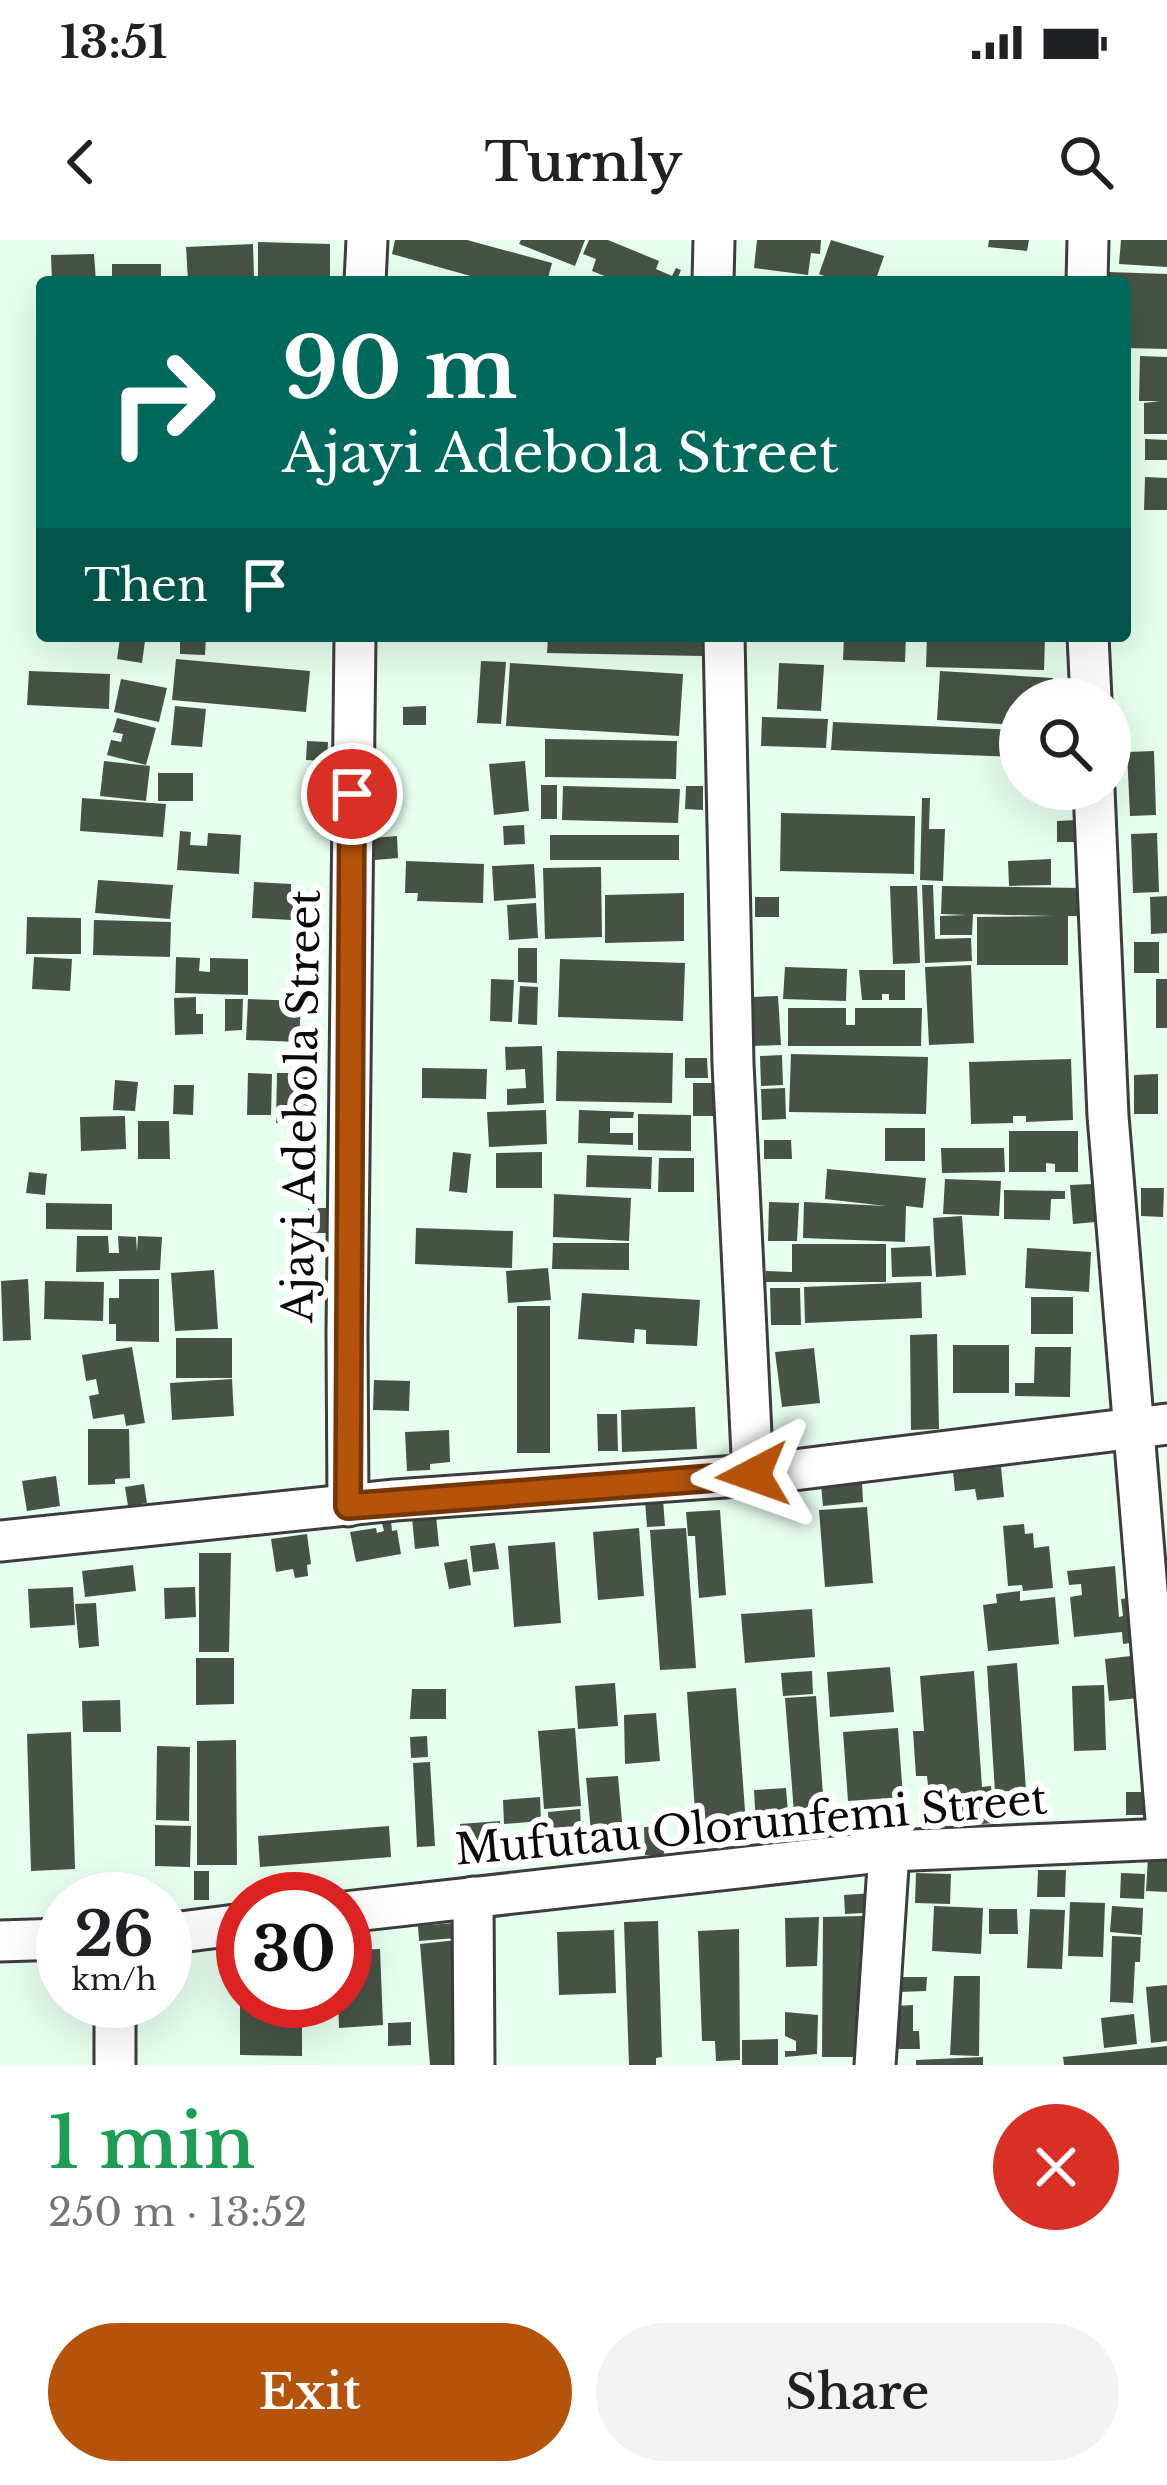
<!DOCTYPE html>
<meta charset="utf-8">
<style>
body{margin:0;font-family:"Libre Baskerville",serif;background:#f2f2f2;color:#202124;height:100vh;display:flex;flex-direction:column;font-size:45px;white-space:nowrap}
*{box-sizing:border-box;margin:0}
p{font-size:39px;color:#757577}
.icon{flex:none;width:66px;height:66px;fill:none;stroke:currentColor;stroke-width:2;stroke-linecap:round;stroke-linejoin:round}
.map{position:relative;height:1825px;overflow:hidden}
.sheet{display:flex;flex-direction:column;background:#fff;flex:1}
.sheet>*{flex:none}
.banner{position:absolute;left:36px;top:36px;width:1095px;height:366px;border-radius:12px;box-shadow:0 12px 48px #0002;background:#00695c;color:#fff;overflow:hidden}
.buttons{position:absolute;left:999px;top:438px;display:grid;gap:24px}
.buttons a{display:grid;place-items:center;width:132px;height:132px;border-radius:50%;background:#fff;box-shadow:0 12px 48px #0002;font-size:60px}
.speed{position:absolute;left:36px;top:1632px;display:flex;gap:24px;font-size:60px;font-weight:700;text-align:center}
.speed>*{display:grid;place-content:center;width:156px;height:156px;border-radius:50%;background:#fff;box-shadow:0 12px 48px #0002;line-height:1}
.speed small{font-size:30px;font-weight:400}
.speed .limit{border:18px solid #d22;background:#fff;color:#111}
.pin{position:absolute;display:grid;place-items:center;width:102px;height:102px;color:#fff;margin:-51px;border:6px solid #fff;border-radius:50%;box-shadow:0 3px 12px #0007}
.me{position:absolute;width:132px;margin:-66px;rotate:266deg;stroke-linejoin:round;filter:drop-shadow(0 0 9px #0008)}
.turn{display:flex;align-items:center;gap:42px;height:252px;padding:0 48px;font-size:54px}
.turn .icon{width:156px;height:156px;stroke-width:2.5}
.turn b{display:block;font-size:84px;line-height:102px}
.then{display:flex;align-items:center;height:114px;padding:0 48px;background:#0003;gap:24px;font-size:45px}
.round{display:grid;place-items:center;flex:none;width:126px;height:126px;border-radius:63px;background:#f2f2f2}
.headline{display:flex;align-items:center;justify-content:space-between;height:204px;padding:0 48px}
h1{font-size:72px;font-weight:600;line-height:90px;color:#1e9e55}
.button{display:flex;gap:24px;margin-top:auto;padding:24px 48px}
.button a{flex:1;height:138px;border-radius:72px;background:#b45309;color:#fff;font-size:48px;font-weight:600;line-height:138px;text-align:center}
.button a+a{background:#f2f2f2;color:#202124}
.status{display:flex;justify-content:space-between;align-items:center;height:84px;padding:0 60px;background:#fff;direction:ltr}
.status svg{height:33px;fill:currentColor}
header{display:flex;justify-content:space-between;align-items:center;height:156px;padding:0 48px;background:#fff;font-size:54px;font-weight:600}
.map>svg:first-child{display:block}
.building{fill:#465345}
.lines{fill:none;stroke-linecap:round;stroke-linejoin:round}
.minor-casing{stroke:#3d3d3d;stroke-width:45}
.minor{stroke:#fff;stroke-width:39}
.route-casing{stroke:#753606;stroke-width:30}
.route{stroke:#b45309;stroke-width:21}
.labels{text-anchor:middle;stroke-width:12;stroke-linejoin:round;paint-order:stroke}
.street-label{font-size:42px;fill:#0a0a0a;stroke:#fff}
</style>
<div class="status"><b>13:51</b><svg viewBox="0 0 49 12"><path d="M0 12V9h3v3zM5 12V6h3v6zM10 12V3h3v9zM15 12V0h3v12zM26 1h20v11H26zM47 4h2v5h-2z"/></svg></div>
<header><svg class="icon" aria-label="back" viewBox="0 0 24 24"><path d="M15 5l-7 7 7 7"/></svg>Turnly<svg class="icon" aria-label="search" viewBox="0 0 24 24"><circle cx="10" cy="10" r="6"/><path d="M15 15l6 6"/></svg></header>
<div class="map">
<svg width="1167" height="1825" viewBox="0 0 1167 1825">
<rect width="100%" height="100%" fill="#e6ffef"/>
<g class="building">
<path d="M395,0H467L552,23L547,42H492L392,14Z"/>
<path d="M521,0H585L575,26L519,4Z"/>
<path d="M589,0H608L659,21L656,29L672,36L676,28L681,30L676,42L662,37L660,42H620L592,31L596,19L583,14Z"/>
<path d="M757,0H821L820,14L811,13L808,35L754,28Z"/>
<path d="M831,0L884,16L875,42H840L819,34Z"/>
<path d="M989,0H1029L1027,11L988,7Z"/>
<path d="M1121,0H1167V27L1119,24Z"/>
<path d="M258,2L330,4V39H258Z"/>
<path d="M253,4L254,37L188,40L186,7Z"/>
<path d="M94,14L96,42H52L51,15Z"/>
<rect x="112" y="24" width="49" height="18"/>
<path d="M1108,32L1167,34V109L1125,108V42H1107Z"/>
<path d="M1140,116L1167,117V194H1144V163L1160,161H1139Z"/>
<path d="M1145,199L1167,200V220H1145Z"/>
<path d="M1145,237L1167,238V270H1144Z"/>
<path d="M180,396H206L205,415L180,414Z"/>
<path d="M548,396H703V416L547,413Z"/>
<path d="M844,396H906L905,422L843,420Z"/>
<path d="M927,396L1045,398L1044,430L926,427Z"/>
<path d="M120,398L145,401L142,423L117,419Z"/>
<path d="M176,419L310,431L306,472L172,460Z"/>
<path d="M481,421L506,422L501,484L477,483Z"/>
<path d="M510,423L683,434L679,496L506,486Z"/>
<path d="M779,423L824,425L821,471L777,469Z"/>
<path d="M29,431L110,434L109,469L27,465Z"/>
<path d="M940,431L1053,438L1051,459H1020V485L937,480Z"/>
<path d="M121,439L167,448L159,482L114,472Z"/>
<path d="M175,466L206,469L202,507L171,505Z"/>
<path d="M426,466V485H403V467Z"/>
<path d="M762,477L828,479L826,508L761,506Z"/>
<path d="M117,478L156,488L146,525L107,515L111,500L121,502L123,494L113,492Z"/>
<path d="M833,482L1020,490V517L831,510Z"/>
<path d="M545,499L677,501L676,539L545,537Z"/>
<path d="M307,501L328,502L327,521L306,520Z"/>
<path d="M1154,511L1156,575L1130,576L1127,512Z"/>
<path d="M104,521L150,526L146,561L100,556Z"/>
<path d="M525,521L529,571L494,575L489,524Z"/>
<rect x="158" y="533" width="35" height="28"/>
<rect x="541" y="545" width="16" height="34"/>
<path d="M563,546L680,549L678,583L562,580Z"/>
<path d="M686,546H703V570L685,569Z"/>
<path d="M82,558L166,564L163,597L80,591Z"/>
<path d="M922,558H930L929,589H945L943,641L920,640Z"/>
<path d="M781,573L915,576L914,634L780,631Z"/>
<path d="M1077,580V602H1057V581Z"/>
<path d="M524,585L525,604L504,605L503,586Z"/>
<path d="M180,591L191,592L190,605L207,606L208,593L241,595L239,634L177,630Z"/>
<path d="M1157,593L1159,652L1133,653L1131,594Z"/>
<rect x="550" y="595" width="129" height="25"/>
<path d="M397,596L398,618L375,620L373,598Z"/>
<path d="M1051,619V645L1009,646L1008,621Z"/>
<path d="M406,621L484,624L483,663L417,661L418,653H405Z"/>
<path d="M534,624L536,658L494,661L492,626Z"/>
<path d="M601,627L602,697L545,699L543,628Z"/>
<path d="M98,640L173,645L170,679L95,673Z"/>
<path d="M254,642L291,644V651L311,652L310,681L252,678Z"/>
<path d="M922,645H933L935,699L971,698L972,721L925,723Z"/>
<path d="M890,646H917L920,723L893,724Z"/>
<path d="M942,646L1082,648V676H1068V725H977V677L1053,676L973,674L972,695H940V676L967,675L941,674Z"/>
<path d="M684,653V701L605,703V655Z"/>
<path d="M1167,656V693L1151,694L1150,657Z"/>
<rect x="755" y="657" width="24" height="20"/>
<path d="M536,663L538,698L509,700L507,665Z"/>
<path d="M27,677L81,678V714H26Z"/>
<path d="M94,680L171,682L170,717L93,715Z"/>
<rect x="1134" y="702" width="25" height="31"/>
<path d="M518,708H537V743L518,742Z"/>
<path d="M34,717L72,719L70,751L32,749Z"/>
<path d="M176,717L200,718L199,731L210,732V718L248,719V755L175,753Z"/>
<path d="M560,719L685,723L683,781L558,777Z"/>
<path d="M971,725L974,803L929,805L925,727Z"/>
<path d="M785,727L847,729L846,761L783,759Z"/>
<path d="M859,730H905V760H889V754H882V760H862Z"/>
<path d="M491,739L514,740L512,782L490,781Z"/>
<rect x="1156" y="739" width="11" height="49"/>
<path d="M520,746L538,747L537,785L518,784Z"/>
<path d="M778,756L781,805L753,806L750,757Z"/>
<path d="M196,757V774H203V794L175,795L174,758Z"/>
<path d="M225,759H243L242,790L225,791Z"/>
<path d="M248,759L301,761L299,802L246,800Z"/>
<path d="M788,768H846V785H855V768H922L921,806H788Z"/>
<path d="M542,806L544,863L507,865V849L526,848L525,829L506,830L505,807Z"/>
<path d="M557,811L673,813L672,863L556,861Z"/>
<path d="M791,814L928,817L926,874L789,872Z"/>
<path d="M782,815L783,845L761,846L760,816Z"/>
<path d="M685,818H707L708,838H685Z"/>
<path d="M1071,819L1073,880L1026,882V876H1013V883L971,884L969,822Z"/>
<path d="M422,828L487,829L486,859L422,858Z"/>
<path d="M248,833L272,834L271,875H247Z"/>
<path d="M277,833H308L307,883H276Z"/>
<path d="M1158,834V874H1134V835Z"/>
<path d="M115,840L138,842L135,871L113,870Z"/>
<rect x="693" y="843" width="21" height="33"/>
<path d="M174,845H194L193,875L173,874Z"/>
<path d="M785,848L786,879L762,880L761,849Z"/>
<path d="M546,870L547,904L489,907L487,872Z"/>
<path d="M579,870L634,872L633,878H610V893H633V905L578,903Z"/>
<path d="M638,874L691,875V911L638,910Z"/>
<path d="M125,876L126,909L81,911L80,877Z"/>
<path d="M138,881H169L170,919H138Z"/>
<rect x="885" y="888" width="40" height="33"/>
<path d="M1009,891H1078V932H1055V924L1046,923V932H1009Z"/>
<path d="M764,900H791L792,919H764Z"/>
<path d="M941,908H1004L1005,932L942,933Z"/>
<path d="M453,912L471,914L467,953L449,951Z"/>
<path d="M542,912V948H496V913Z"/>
<path d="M587,915L652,917L651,949L586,947Z"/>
<path d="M659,918H694V952H658Z"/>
<path d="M827,929L926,938L923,968L906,966L905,1002L803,998L804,962L886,966L825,959Z"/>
<path d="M29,932L47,934L45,955L26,953Z"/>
<path d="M945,939L1001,941L999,976L943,974Z"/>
<path d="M1093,944L1096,982L1073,984L1070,945Z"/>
<path d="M1141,948H1164L1163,977L1141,976Z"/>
<path d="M1004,950L1065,951V959H1051L1050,980L1004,979Z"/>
<path d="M554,954L631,958L629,1001L553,997Z"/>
<path d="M769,962L799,963L797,1001H768Z"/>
<path d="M46,963L112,964V990L46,989Z"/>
<rect x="308" y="968" width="23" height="25"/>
<path d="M962,976L966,1035L936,1037L933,978Z"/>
<path d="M416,988L513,991L512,1028L415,1024Z"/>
<path d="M77,996H108L109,1013H119L118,996L136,997L137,1012L138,996L162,997L160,1030L76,1032Z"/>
<path d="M553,1003H629V1030L552,1029Z"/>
<path d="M792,1004H886V1042H766V1031L792,1032Z"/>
<path d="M930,1006L932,1036L892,1037L891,1008Z"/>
<path d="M1027,1008L1091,1012L1089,1052L1025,1048Z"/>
<path d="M548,1028L551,1060L508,1063L506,1031Z"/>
<path d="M214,1030L218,1089L175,1091L171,1033Z"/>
<path d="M28,1039L31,1100L3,1101L1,1041Z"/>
<path d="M119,1039H159V1102L116,1101V1084H109V1058H119Z"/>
<path d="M45,1041L104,1042L103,1081L44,1079Z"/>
<path d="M921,1042L922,1078L805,1083L804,1047Z"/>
<path d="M770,1048H800L801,1085H771Z"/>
<path d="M582,1053L700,1060L697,1106L646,1104V1090L635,1089L634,1103L578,1099Z"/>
<rect x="1031" y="1057" width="42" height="37"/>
<rect x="517" y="1066" width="33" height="147"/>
<path d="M937,1094L939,1189L911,1190L910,1095Z"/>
<rect x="176" y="1098" width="56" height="40"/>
<rect x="953" y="1105" width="56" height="48"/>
<path d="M132,1107L145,1183L126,1186L124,1174L93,1179L89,1156L99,1154L96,1139L86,1141L82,1115Z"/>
<path d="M1035,1107H1071L1070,1157L1015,1156V1143H1034Z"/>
<path d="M814,1108L820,1163L782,1167L775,1112Z"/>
<path d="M232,1139L234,1176L172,1180L170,1143Z"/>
<path d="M374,1140L410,1141L409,1171L373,1170Z"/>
<path d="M695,1167L697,1209L622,1212L621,1170Z"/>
<path d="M597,1174H617L618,1211H598Z"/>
<path d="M88,1189H129L130,1238L115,1239V1244L88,1245Z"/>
<path d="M449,1190L450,1222L430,1224V1230L407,1231L405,1192Z"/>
<path d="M1001,1227L1004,1257L977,1260L975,1249L955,1251L953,1232Z"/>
<path d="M56,1236L60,1266L27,1271L22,1241Z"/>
<path d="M862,1242L863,1262L823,1266L821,1245Z"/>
<path d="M144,1244L147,1263L128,1266L125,1247Z"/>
<path d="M663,1260L665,1286L647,1287L645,1261Z"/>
<path d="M867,1267L873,1343L825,1347L819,1270Z"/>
<path d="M720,1270L726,1355L699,1358L695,1296H688L686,1272Z"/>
<path d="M436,1276L439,1306L415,1309L412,1278Z"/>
<path d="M391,1281L392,1291L397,1290L401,1314L356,1322L350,1292L376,1288L377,1293L384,1291L382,1283Z"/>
<path d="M1024,1284L1025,1294L1033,1293L1034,1308L1049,1306L1053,1348L1023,1351L1022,1345L1008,1346L1003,1286Z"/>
<path d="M639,1288L644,1356L598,1360L593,1292Z"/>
<path d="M686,1288L696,1428L660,1430L650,1290Z"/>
<path d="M307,1294L311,1324L307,1325L308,1336L295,1338L293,1329L276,1332L271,1299Z"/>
<path d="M555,1302L561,1383L514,1387L508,1306Z"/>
<path d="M495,1303L499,1329L473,1332L470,1306Z"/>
<path d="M199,1313H231L229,1412H199Z"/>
<path d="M467,1319L471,1345L449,1349L444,1323Z"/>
<path d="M133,1325L136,1351L85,1357L82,1331Z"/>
<path d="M1115,1326L1119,1377L1123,1376L1121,1359L1140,1357L1145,1401L1123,1404L1122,1392L1074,1397L1070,1357L1082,1355L1081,1344L1069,1345L1067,1331Z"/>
<path d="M73,1347L75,1385L30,1388L28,1349Z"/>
<path d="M195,1347L196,1377L165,1379L164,1348Z"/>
<path d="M1020,1351V1361L1055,1357L1059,1404L988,1411L983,1365L997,1363L996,1354Z"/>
<path d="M96,1363L99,1406L79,1408L75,1364Z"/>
<path d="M812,1369L815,1417L745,1423L741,1374Z"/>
<path d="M1131,1416L1132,1420H1142L1139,1458L1109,1461L1105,1419Z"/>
<path d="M196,1418H234V1464L196,1465Z"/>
<path d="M1017,1423L1026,1550L995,1552L987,1426Z"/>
<path d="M890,1427L894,1472L830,1477L827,1432Z"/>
<path d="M812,1431L813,1454L783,1456L781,1433Z"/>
<path d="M974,1431L982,1547L991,1546L994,1583L958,1586L956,1565L984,1560L930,1565L927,1536H916L913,1491H924L920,1436Z"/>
<path d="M615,1443L618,1486L578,1489L575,1446Z"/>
<path d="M1104,1445L1106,1510L1074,1511L1072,1446Z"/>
<path d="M736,1448L746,1584L696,1587L687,1452Z"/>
<path d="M412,1449H446V1479H410Z"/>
<path d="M816,1456L825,1583L795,1585L785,1458Z"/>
<path d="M120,1460L121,1492H83L82,1461Z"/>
<path d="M656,1473L660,1521L625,1524L624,1475Z"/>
<path d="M575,1488L581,1566L544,1569L538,1491Z"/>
<path d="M898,1488L903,1557L848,1561L843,1492Z"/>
<path d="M71,1492L75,1629L31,1631L27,1494Z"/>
<path d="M427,1496L428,1517L411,1518L410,1497Z"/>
<path d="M236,1500L237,1625H197V1501Z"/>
<path d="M157,1506L190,1507L189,1581L156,1580Z"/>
<path d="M430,1522L435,1606L417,1607L413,1523Z"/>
<path d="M618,1536L623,1593L591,1592L586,1538Z"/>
<path d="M786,1548L789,1584L756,1586L754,1550Z"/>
<path d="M1143,1548H1157L1149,1575H1126V1552H1144Z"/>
<path d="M540,1557L541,1581L504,1584L503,1560Z"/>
<path d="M580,1569L581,1586L549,1588L548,1572Z"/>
<path d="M905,1570L906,1591L854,1595L852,1574Z"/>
<path d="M500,1581L502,1609L462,1613L460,1584Z"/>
<path d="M155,1585L191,1586L190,1627L155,1626Z"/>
<path d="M389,1586L391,1617L260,1627L258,1596Z"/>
<path d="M663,1586L664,1615H645L644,1587Z"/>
<path d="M1148,1618L1167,1619V1652L1146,1651Z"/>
<path d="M1038,1630H1066L1065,1657H1037Z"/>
<rect x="194" y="1631" width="15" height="29"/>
<path d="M916,1633L951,1634L950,1664L915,1663Z"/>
<path d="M1121,1633L1145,1634L1144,1659L1120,1658Z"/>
<path d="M873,1653L875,1683L862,1684L864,1817H822L823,1677L863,1676V1673L845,1674L844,1655Z"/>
<path d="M1070,1662L1105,1663L1103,1717L1068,1716Z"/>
<path d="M934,1666L983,1668L981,1714L932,1711Z"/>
<path d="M1112,1666L1143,1668L1142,1695L1110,1692Z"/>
<path d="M989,1669H1017L1018,1694H989Z"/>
<path d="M1030,1669L1065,1670L1062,1729L1027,1728Z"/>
<path d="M819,1677L817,1726L786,1727L785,1678Z"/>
<path d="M658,1681L662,1817L656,1818V1825H629L624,1682Z"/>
<path d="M454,1683L456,1698L419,1701L418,1686Z"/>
<path d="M739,1689L740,1820L716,1821L715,1801H702L698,1691Z"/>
<path d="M614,1690L616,1753L559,1755L557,1692Z"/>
<path d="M1112,1696L1141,1697L1140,1722H1135L1133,1763L1110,1762Z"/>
<path d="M457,1700L467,1825H430L420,1704Z"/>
<path d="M380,1709L383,1785L339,1788L338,1761H345V1710Z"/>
<path d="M954,1736H980L979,1816L950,1815Z"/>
<path d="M899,1737H927L926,1751L899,1752Z"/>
<path d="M1167,1745V1801L1151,1803L1146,1747Z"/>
<path d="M240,1761H302V1816L240,1815Z"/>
<path d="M913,1765V1791H919L920,1809H897L896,1766Z"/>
<path d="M785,1772L818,1775L817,1814L785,1817V1811H796V1801L785,1796Z"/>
<path d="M1134,1774L1137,1804L1104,1808L1101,1778Z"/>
<path d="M411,1782V1805L388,1806V1783Z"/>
<path d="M778,1799V1825H742V1800Z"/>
<path d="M1167,1806V1825H1064L1063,1817Z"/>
<path d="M983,1817V1825H916V1820Z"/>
</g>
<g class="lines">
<defs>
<g id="minor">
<path d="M365,42L367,0"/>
<path d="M713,42L714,0"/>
<path d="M1087,42L1088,0"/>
<path d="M724,396L733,824L753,1235"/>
<path d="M1088,396L1091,459"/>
<path d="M1094,549L1108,876L1167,1592"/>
<path d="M348,1266L347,1093L355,396"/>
<path d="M0,1301L395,1260L753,1235L1167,1184"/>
<path d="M473,1657L474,1825"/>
<path d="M345,1672L889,1611L1167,1599"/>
<path d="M165,1694L243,1684"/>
<path d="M0,1701L63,1699"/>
<path d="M115,1825V1761"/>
<path d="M875,1825L889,1611"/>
</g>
</defs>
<use href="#minor" class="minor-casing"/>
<use href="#minor" class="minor"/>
</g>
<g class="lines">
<defs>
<path id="route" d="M352,554L348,1266L753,1235"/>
</defs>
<use href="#route" class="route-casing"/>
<use href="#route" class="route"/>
</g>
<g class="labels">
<g class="street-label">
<text transform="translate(301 866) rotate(-89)" y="15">Ajayi Adebola Street</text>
<text transform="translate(751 1584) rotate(-5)" y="15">Mufutau Olorunfemi Street</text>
</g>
</g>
</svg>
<div class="buttons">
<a><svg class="icon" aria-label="search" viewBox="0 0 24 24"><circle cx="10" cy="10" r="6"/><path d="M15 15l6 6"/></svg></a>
</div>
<div class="speed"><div>26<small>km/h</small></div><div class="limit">30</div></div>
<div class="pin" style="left:352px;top:554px;background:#d93025"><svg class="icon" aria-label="arrive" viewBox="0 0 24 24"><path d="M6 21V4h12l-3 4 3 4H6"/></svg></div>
<svg class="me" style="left:753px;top:1235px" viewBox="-20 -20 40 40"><path d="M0-17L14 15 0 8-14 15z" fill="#b45309" stroke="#fff" stroke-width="4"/></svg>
<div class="banner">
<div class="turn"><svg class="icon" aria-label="right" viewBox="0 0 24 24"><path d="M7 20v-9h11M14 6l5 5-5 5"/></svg><div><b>90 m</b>Ajayi Adebola Street</div></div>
<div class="then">Then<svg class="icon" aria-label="arrive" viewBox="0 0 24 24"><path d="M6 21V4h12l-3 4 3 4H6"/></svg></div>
</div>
</div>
<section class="sheet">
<div class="headline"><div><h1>1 min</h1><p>250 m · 13:52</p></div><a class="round" style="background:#d93025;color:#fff"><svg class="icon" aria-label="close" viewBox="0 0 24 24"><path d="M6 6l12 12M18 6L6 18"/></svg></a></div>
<div class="button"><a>Exit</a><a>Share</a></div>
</section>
